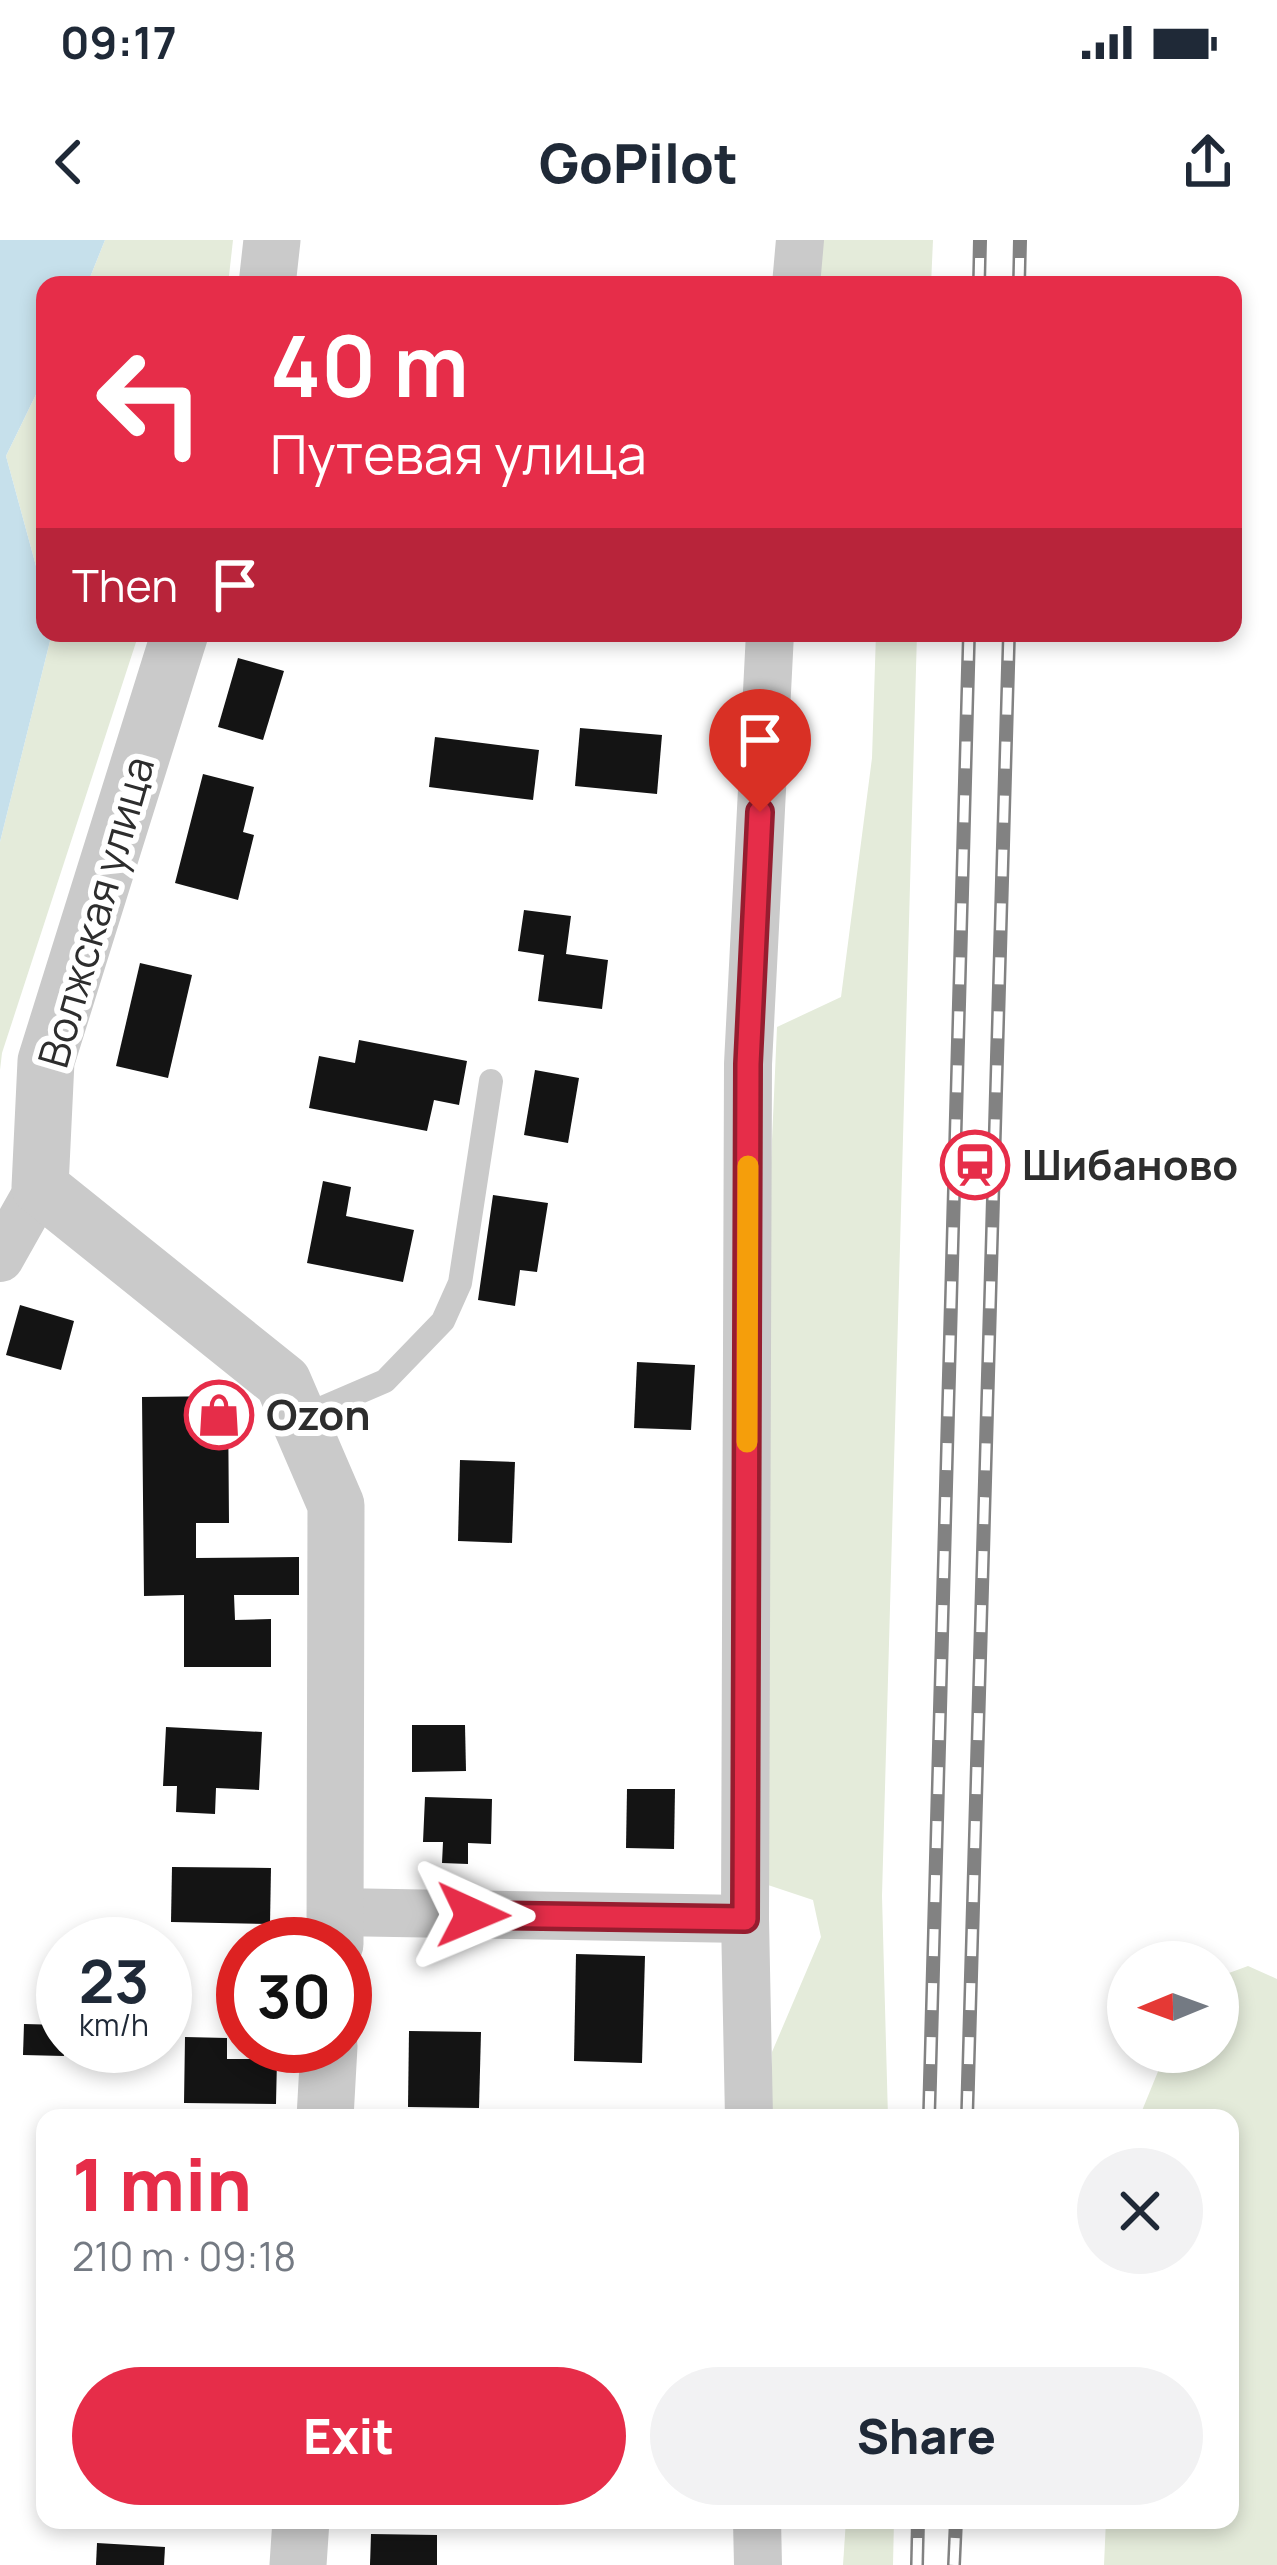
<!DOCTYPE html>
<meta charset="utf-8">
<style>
body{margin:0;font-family:Manrope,sans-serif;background:#f2f2f3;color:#1f2937;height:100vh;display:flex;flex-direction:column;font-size:45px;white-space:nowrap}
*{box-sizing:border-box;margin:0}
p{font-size:39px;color:#747a83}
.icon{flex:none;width:66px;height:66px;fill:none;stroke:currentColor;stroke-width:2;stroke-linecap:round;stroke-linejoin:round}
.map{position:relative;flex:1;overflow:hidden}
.panel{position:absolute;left:36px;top:1869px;width:1203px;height:420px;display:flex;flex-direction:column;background:#fff;border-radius:24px;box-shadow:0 6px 18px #0003}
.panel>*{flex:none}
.hud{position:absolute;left:36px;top:36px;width:1206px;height:366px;border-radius:24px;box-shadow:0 6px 18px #0003;background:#e62d49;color:#fff;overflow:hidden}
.needle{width:78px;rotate:269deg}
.buttons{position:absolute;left:1107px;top:1701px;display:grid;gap:24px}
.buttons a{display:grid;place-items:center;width:132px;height:132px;border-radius:50%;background:#fff;box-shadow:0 6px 18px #0003;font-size:60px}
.speed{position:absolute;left:36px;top:1677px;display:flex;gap:24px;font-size:60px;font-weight:700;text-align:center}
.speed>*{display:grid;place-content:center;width:156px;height:156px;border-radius:50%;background:#fff;box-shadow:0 6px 18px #0003;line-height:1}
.speed small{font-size:30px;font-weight:400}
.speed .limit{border:18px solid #d22;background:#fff;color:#111}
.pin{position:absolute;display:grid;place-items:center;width:102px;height:102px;color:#fff;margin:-123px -51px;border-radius:50% 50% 50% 0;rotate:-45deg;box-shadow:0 0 12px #0007}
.pin .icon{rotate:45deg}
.me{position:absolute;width:132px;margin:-66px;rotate:91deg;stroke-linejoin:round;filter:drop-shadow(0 0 9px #0008)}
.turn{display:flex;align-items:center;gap:42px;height:252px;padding:0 36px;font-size:54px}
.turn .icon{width:156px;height:156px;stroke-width:2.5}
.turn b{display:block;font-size:84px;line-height:102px}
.then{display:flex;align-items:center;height:114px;padding:0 36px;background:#0003;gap:24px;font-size:45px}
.round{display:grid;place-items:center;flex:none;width:126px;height:126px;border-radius:63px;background:#f2f2f3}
.summary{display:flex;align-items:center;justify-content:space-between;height:204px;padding:0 36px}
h1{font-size:72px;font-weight:800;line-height:90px;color:#e62d49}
.button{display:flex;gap:24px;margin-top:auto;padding:24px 36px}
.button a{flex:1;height:138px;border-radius:72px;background:#e62d49;color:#fff;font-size:48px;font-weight:800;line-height:138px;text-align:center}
.button a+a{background:#f2f2f3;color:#1f2937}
.status{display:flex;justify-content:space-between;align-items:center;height:84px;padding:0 60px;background:#fff;direction:ltr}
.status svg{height:33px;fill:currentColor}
header{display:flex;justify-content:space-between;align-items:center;height:156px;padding:0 36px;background:#fff;font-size:54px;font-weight:800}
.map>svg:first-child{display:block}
.green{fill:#e4ebda}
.water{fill:#c6e0eb}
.building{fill:#141414}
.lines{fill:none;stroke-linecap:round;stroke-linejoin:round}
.service{stroke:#cacaca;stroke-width:24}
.minor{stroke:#cacaca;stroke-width:48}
.tertiary{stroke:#cacaca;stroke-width:57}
.rail-casing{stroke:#828282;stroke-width:14}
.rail{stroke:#fff;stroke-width:9;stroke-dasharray:27;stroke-linecap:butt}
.route-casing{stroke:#961d2f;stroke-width:30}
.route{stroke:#e62d49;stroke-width:21}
.slow{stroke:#f59e0b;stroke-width:21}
.labels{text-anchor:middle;stroke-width:12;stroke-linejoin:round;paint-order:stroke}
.street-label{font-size:42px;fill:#2d2d2d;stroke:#fff}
.poi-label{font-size:42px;font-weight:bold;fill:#2d2d2d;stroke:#fff;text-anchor:start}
</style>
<div class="status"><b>09:17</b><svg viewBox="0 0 49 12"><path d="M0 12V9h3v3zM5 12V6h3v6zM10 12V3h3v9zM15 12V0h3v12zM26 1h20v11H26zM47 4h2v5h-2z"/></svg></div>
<header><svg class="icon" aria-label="back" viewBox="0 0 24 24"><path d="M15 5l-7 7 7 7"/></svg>GoPilot<svg class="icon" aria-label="share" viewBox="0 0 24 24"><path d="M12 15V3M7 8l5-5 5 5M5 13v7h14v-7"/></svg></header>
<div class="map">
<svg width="1277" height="2325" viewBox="0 0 1277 2325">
<rect width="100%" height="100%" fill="#fff"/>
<g class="green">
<path d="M105,0H233L228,45H87Z"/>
<path d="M818,0H933L931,45H815Z"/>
<path d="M45,136V359L6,216Z"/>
<path d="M52,393H139L2,813L0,830V602Z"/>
<path d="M876,393H917L882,1656L888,1878H772V1812L821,1697L813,1660L762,1643L760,1172L777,787L841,757L872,518Z"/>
<path d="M1248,1726L1277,1739V2325H1104L1106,2280H1230V1878H1139L1166,1812H1218V1737Z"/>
<path d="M846,2280H894L893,2325H843Z"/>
</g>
<path class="water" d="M0,0H105L87,45H45V136L6,216L45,359V393H52L0,602Z"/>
<g class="building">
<path d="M238,418L284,431L263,500L218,487Z"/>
<path d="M580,488L662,495L657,554L575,546Z"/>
<path d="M435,497L539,510L533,560L429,547Z"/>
<path d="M203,534L254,547L243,592L254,595L238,660L175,643Z"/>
<path d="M524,670L571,676L566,714L608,720L602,769L538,761L544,715L518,711Z"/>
<path d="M140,723L192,735L168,838L116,826Z"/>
<path d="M359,800L467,821L459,865L434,860L427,891L309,868L319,816L355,823Z"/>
<path d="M535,830L579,838L568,903L524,895Z"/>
<path d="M323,941L351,947L346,976L414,990L403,1042L307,1023Z"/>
<path d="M493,955L548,963L537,1032L520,1030L515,1066L478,1060Z"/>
<path d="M20,1065L74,1081L61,1130L6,1115Z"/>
<path d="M637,1122L695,1125L691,1190L634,1188Z"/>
<path d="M228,1156L229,1283H196V1318L299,1317V1355H234L235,1380L271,1379V1427H184V1355L144,1356L142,1157Z"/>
<path d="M460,1220L515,1222L512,1303L458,1301Z"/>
<path d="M412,1485H465L466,1531L412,1532Z"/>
<path d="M166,1487L262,1492L259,1550L216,1548L215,1574L176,1572L177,1546H163Z"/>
<path d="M627,1549H675L674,1609L626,1608Z"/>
<path d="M425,1557L492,1559L491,1604L468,1603V1624L442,1623L443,1602H423Z"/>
<path d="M172,1627L271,1628L270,1684L171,1682Z"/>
<path d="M576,1714L645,1716L642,1823L574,1821Z"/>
<path d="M24,1784L63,1785L64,1816L23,1815Z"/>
<path d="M409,1791L481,1792L479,1868L408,1867Z"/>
<path d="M185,1797L227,1798V1819H277L276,1864L184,1863Z"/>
<path d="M577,1869L668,1871V1878H577Z"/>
<path d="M590,2280H650V2286L590,2289Z"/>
<path d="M371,2294L437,2295V2325H370Z"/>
<path d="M97,2303L165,2307L164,2325H96Z"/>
</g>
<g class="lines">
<path class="service" d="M299,1178L385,1141L443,1081L460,1043L491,841"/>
<g class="minor">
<path d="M796,45L800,0"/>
<path d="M0,1018L40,947"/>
<path d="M337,1672L745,1679"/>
<path d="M749,1878L745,1679L748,824L770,393"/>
<path d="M757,2280L758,2325"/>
</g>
<g class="tertiary">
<path d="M267,45L272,0"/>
<path d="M180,393L46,821L40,947L283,1142L336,1265L335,1704"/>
<path d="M325,1878L329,1806"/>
<path d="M298,2325L301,2280"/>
</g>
<defs>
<g id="rail">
<path d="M979,45L980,0"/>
<path d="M1019,45L1020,0"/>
<path d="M929,1878L969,393"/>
<path d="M967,1878L1009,393"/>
<path d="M917,2325L918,2280"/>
<path d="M954,2325L956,2280"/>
</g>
</defs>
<use href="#rail" class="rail-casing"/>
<use href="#rail" class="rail"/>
</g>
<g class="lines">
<defs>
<path id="route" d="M473,1675L745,1679L748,824L760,572"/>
</defs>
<use href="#route" class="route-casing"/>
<use href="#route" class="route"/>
<path class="slow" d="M747,1202L748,926"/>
</g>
<defs>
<symbol id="station-ring" viewBox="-11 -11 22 22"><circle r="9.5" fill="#fff" stroke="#e62d49" stroke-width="1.5"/><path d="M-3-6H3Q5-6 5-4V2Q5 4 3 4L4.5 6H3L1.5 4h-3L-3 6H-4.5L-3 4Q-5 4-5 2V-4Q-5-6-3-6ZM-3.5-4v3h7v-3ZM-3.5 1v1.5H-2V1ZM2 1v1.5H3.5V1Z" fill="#e62d49"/></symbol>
<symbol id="shop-ring" viewBox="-11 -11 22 22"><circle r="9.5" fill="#fff" stroke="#e62d49" stroke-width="1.5"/><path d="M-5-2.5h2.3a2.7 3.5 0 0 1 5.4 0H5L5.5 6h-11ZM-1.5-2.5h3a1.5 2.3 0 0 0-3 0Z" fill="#e62d49"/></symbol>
</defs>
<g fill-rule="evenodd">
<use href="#station-ring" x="937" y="887" width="76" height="76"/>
<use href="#shop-ring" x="181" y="1137" width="76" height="76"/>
</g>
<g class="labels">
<g class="street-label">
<text transform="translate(96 672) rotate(-74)" y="15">Волжская улица</text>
</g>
<g class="poi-label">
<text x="1022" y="940">Шибаново</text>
<text x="266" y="1190">Ozon</text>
</g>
</g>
</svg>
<div class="buttons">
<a><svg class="needle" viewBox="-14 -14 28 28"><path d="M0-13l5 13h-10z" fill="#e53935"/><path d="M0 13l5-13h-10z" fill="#747a83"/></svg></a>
</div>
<div class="speed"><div>23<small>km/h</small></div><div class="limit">30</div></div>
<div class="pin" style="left:760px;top:572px;background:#d93025"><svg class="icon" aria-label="arrive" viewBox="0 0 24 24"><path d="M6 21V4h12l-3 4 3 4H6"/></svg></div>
<svg class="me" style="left:473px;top:1675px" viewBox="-20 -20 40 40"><path d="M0-17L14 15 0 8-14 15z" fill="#e62d49" stroke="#fff" stroke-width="4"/></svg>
<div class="hud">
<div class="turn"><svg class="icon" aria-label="left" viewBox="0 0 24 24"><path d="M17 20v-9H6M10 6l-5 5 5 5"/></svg><div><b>40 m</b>Путевая улица</div></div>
<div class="then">Then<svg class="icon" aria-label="arrive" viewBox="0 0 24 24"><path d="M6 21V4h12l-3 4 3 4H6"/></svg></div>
</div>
<section class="panel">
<div class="summary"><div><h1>1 min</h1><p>210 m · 09:18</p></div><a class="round"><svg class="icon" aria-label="close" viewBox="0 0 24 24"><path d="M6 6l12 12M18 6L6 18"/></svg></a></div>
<div class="button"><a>Exit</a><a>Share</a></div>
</section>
</div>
